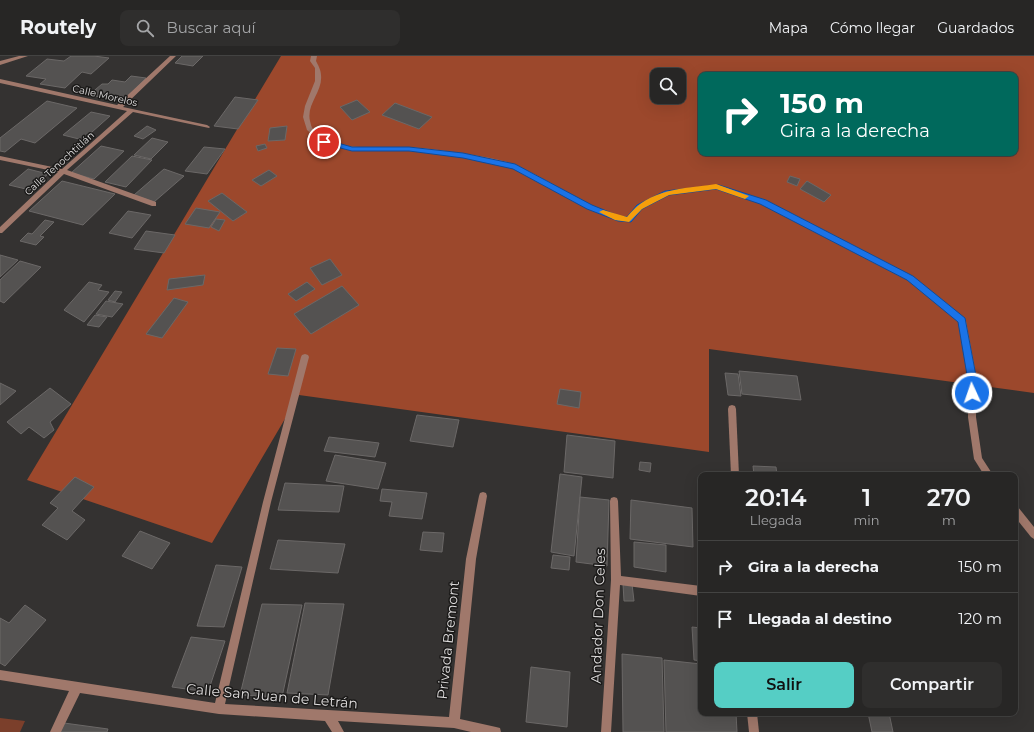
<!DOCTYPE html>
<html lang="es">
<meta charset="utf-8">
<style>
body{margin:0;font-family:Montserrat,sans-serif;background:#2f2e2d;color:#f1f3f6;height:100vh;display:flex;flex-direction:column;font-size:15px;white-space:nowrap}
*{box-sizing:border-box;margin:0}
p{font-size:13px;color:#a4a5a7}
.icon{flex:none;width:22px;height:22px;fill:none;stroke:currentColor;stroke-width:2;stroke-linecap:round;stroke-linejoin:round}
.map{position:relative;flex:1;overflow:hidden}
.details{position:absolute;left:698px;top:416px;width:320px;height:244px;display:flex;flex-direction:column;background:#272625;border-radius:8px;box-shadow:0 4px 16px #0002,0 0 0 1px #434342}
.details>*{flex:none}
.banner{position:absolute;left:698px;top:16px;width:320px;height:84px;border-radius:8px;box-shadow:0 4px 16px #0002,0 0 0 1px #434342;background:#00695c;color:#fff;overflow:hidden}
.tools{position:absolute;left:650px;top:12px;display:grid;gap:8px}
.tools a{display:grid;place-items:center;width:36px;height:36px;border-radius:8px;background:#272625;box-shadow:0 4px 16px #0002,0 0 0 1px #434342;font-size:20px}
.pin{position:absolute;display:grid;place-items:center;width:34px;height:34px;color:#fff;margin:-17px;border:2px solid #fff;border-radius:50%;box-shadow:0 1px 4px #0007}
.me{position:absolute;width:44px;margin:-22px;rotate:357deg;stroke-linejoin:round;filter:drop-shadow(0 0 3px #0008)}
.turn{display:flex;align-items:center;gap:14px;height:84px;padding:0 16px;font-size:18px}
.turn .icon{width:52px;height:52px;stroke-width:2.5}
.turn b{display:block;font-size:28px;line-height:34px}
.eta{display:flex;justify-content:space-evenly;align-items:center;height:68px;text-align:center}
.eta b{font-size:24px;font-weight:600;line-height:28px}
.primary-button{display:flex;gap:8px;margin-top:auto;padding:8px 16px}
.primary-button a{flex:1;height:46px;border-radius:8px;background:#55cec5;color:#111;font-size:16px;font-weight:600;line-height:46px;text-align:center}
.primary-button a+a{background:#2f2e2d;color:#f1f3f6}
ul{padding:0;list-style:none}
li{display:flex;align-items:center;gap:12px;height:52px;padding:0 16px;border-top:1px solid #434342}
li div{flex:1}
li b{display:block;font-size:15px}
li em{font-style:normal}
header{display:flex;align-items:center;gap:24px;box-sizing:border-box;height:56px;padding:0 20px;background:#272625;border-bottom:1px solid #434342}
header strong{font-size:19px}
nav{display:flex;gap:22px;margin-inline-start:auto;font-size:14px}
.search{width:280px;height:36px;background:#2f2e2d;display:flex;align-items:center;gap:10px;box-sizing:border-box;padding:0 14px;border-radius:8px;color:#a4a5a7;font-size:15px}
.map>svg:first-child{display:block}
.green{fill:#7b3f2b}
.forest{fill:#9c482c;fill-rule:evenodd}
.building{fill:#545251;stroke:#6b6867}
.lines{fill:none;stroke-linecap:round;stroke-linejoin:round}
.street{fill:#a0786b;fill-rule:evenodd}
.route{fill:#1a73e8;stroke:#114b97}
.slow{fill:#f59e0b}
.labels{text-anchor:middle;stroke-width:3;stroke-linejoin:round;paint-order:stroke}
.far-street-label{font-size:10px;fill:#dfdddd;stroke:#1b1a19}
.near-street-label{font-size:14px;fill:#dfdddd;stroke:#1b1a19}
</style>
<header>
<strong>Routely</strong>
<div class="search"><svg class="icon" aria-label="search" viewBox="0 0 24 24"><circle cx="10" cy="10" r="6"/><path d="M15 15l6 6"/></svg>Buscar aquí</div>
<nav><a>Mapa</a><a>Cómo llegar</a><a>Guardados</a></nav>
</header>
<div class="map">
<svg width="1034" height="676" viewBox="0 0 1034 676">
<rect width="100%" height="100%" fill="#343231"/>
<path class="green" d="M0,662L25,665L20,676H0Z"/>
<path class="forest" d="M281,0H1034V337L709,293V396L299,339L212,487L27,424ZM657,19H679V41H657ZM701,19H1015V97H701Z"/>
<g class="building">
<path d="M71,0H94L109,2L91,18L82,16L65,32L40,28L46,23L26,20L47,3L64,5Z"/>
<path d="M182,0H203L193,10L175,7Z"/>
<path d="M131,20L146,22L123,45L89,39L102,28H108L112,24L125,26Z"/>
<path d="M235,41L258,44L238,73L214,70Z"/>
<path d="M357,44L370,56L352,64L340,51Z"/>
<path d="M47,45L77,52L35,87L21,83L5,96L0,95V82Z"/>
<path d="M395,47L432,61L419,73L382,59Z"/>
<path d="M91,56L110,60L83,84L63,79Z"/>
<path d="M147,70L156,74L143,83L134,80Z"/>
<path d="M287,70L285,84L268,85L270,72Z"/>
<path d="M152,82L168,86L151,103L134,99Z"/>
<path d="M265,88L267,92L258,95L256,90Z"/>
<path d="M101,90L124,95L94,123L71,117Z"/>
<path d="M204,91L225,93L207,118L185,115Z"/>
<path d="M132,100L152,104L126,131L105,126Z"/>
<path d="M28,113L48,118L30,134L9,129Z"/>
<path d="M164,113L184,120L154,146L134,139Z"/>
<path d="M269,114L277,120L261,130L252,124Z"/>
<path d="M790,120L800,123L797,130L787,126Z"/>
<path d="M62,125L115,138L83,169L29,155Z"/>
<path d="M807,125L831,139L824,146L800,133Z"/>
<path d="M222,137L247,156L233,165L208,145Z"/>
<path d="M196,152L220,156L209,172L185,168Z"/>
<path d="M128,155L151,159L132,182L109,177Z"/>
<path d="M216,163L225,164L219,175L211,171Z"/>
<path d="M45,164L54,166L40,180L44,181L36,189L20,185L28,177L32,178Z"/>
<path d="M146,175L175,179L164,197L134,193Z"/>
<path d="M0,199L18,204L0,221Z"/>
<path d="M330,203L342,219L322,229L310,212Z"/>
<path d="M20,205L41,211L4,247L0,245V224Z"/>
<path d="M205,219L203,229L167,234L169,223Z"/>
<path d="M89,226L102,229L98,234L109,236L84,266L64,254Z"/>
<path d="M307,226L315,233L296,245L288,238Z"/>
<path d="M342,230L359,249L311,278L294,258Z"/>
<path d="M115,235L122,236L115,246L108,244Z"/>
<path d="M174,242L188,246L162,282L146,278Z"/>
<path d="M106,245L123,248L112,261L96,258Z"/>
<path d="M95,259L107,261L99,271L87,269Z"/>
<path d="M277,292L296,293L288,320L268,318Z"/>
<path d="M739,315L797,320L801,344L742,338Z"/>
<path d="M725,317L738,318L741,340L728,339Z"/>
<path d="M0,327L16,335L0,349Z"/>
<path d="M50,332L71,348L50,366L54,374L44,382L29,371L21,378L7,366Z"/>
<path d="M560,333L581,336L579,352L557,348Z"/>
<path d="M417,359L459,364L453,391L410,385Z"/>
<path d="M567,379L615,385L613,422L564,416Z"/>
<path d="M329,381L379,387L375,401L324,395Z"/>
<path d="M335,399L386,407L378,433L326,425Z"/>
<path d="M640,406L651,407L650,416L639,414Z"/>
<path d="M753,410L776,411L777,419H754Z"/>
<path d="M560,418L582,421L574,500L551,496Z"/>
<path d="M75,421L94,431L72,455L85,464L67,484L42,469L58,452L50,447Z"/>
<path d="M285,427L344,430L339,456L278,454Z"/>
<path d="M382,433L427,437L422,463L389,460L392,446L380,445Z"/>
<path d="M580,441L609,444L607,510L576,506Z"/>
<path d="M631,444L692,452L693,491L630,483Z"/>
<path d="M140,475L170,487L152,513L122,500Z"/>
<path d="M423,476L444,477L442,496L420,494Z"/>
<path d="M278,484L345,488L338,517L270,513Z"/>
<path d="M634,486L666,489V516L634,511Z"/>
<path d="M553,499L570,501L569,514L551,512Z"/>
<path d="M216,509L242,511L224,571L197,570Z"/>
<path d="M623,528H632L634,545H624Z"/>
<path d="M305,547L344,548L328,639L287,637Z"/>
<path d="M262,548L302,549L282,641L240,639Z"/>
<path d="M25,549L46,564L5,610L0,607V562L9,567Z"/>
<path d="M692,571L701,572V605L694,604Z"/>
<path d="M191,581L225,585L208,636L172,631Z"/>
<path d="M622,598L662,602L664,676H623Z"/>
<path d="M664,604L701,608V657H736L737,676H666Z"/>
<path d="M531,611L570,616L567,671L526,666Z"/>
<path d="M868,657H889L893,676H872Z"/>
<path d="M64,667L108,673L107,676H60Z"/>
</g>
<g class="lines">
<g class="street">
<path d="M19,0H28L0,9V5Z"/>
<path d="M170,0H176L123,51L207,69L210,71L209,72L133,56L67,114L156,146V150H152L64,118L2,177H0V171L58,116L0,104V100L62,113L127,55L0,27V23L117,49Z"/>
<path d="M311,0H317L316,5C318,9 321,14 321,19C323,36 306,48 310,65C311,68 311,71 313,73C334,98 379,90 408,91C430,92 452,96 474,99C486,101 508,105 518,110C554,126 588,154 627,161L637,149L665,135L716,129L765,144L912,220L966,265L977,325L976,361L982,402L993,419H984L974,403L968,361L969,325L959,266L908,224L761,148L716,133L668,139L641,153L631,166L616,164L588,153L513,112L476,103L409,95H352L322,87L307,74L303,61L305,50L315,25V12L310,5Z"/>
<path d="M305,298L308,299L309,301L271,446L225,648L449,661L466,503L479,440L480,437L483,436L486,437L487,440L476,503L460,663L496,671L500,672L501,676H471L454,672L338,665L344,676H332L325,665L219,658L80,637L61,676H50L69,635L0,624V614L215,647L263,446L301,301L302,299Z"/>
<path d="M732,349L735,350L736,353L739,419H731L728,353L729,350Z"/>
<path d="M614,441L617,442L618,445L621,520L701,530V540L620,529L611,676H601L611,524L610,445L611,442Z"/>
<path d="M1015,450L1018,451L1034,471V483L1031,481L1015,461Z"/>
<path d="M747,657H757L759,676H749Z"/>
</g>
</g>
<path class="route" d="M324,83L352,91H409L463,97L515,108L592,149L619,160L627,161L637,149L665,135L719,129L766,144L913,220L965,262L977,325V337L972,341L968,337V325L958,266L907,224L760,148L716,133L669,139L642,153L631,166L618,165L587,153L513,113L463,102L409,95H352L321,87V84Z"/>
<path class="slow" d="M716,128L749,140L745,143L716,133L669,139L642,153L629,166L615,164L599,156L603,154L627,161C650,132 682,133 716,128Z"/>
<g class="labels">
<g class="far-street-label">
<text transform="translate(105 39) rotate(13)" y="4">Calle Morelos</text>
<text transform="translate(59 107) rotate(-42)" y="4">Calle Tenochtitlán</text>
</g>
<g class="near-street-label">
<text transform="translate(598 560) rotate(-88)" y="5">Andador Don Celes</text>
<text transform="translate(448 584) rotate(-84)" y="5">Privada Bremont</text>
<text transform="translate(272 640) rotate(5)" y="5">Calle San Juan de Letrán</text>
</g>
</g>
</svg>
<div class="tools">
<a><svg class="icon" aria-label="search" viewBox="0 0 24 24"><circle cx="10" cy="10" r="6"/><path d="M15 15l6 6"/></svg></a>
</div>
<div class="pin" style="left:324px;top:86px;background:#d93025"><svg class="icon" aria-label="arrive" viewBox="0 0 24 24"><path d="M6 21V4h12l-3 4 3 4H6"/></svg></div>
<svg class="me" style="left:972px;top:337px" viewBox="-20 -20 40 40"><circle r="17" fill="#1a73e8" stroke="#fff" stroke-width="3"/><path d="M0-11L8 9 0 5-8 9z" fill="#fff"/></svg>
<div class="banner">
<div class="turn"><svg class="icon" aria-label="right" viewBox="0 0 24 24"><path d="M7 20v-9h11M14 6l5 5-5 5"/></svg><div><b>150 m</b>Gira a la derecha</div></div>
</div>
<section class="details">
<div class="eta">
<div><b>20:14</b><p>Llegada</p></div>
<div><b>1</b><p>min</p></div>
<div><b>270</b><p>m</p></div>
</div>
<ul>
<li><svg class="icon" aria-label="right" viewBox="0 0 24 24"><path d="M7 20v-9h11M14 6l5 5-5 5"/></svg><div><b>Gira a la derecha</b></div><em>150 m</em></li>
<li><svg class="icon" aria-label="arrive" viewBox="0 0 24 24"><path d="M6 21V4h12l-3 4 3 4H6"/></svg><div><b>Llegada al destino</b></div><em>120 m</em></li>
</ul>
<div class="primary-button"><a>Salir</a><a>Compartir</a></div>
</section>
</div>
